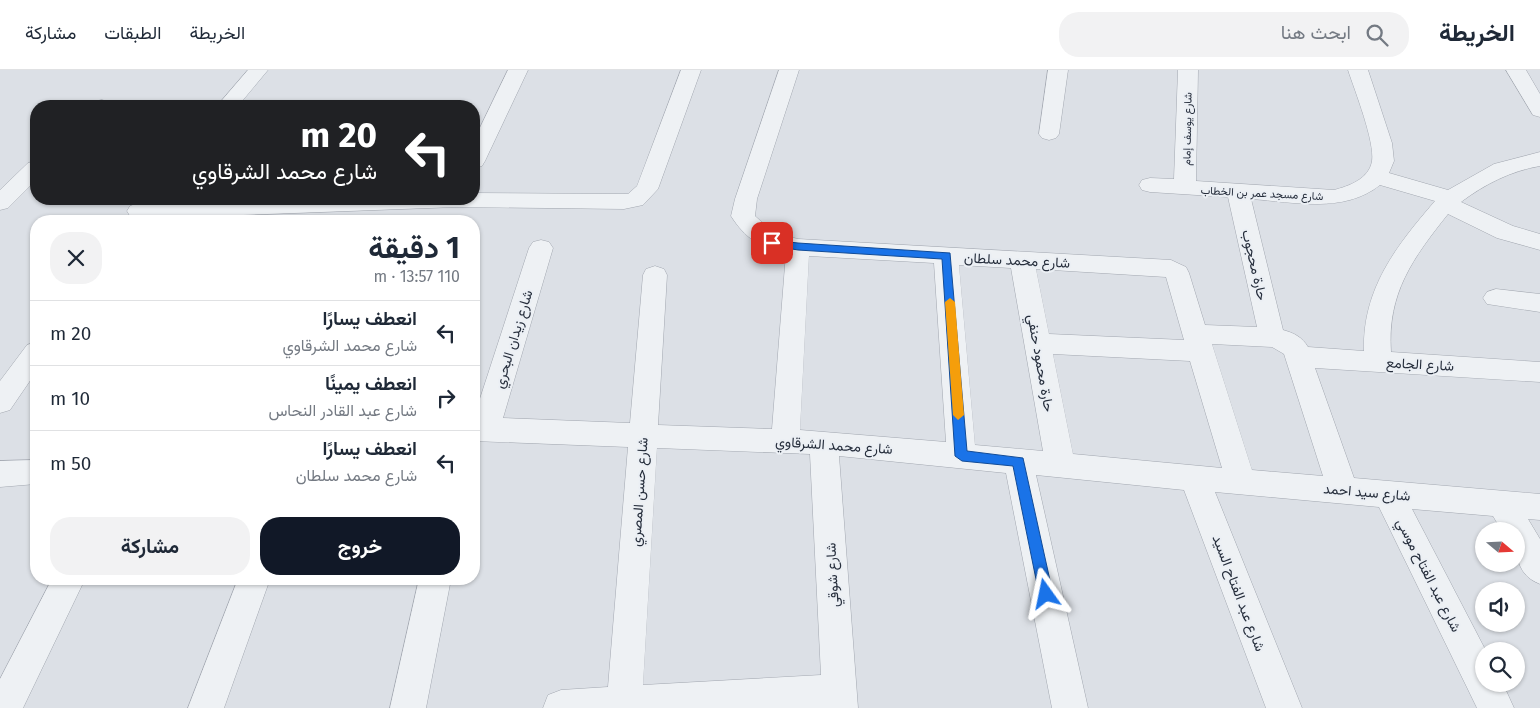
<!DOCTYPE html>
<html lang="ar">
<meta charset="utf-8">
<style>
body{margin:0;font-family:"Fira Sans",Vazirmatn,sans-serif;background:#f2f2f3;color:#1f2937;direction:rtl;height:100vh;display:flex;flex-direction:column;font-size:19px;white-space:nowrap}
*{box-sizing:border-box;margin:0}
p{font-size:16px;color:#747a83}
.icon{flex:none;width:28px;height:28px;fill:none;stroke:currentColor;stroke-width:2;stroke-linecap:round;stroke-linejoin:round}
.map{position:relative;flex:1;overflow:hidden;direction:ltr}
.sheet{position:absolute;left:30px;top:145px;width:450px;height:370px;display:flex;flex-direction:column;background:#fff;border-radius:20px;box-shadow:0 1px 4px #0004;direction:rtl}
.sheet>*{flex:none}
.hud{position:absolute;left:30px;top:30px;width:450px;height:105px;border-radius:20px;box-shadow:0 1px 4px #0004;direction:rtl;background:#202124;color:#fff;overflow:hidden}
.needle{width:32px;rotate:109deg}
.buttons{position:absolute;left:1475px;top:452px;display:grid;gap:10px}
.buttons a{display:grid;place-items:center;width:50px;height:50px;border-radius:50%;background:#fff;box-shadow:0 1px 4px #0004;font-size:25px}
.pin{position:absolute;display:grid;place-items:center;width:42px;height:42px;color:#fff;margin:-21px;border-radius:10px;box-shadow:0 2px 8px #0006}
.me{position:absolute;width:55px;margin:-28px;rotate:348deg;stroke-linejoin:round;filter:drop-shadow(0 0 4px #0008)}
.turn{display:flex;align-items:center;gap:18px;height:105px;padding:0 20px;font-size:22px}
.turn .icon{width:65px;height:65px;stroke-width:2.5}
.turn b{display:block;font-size:35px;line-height:42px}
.round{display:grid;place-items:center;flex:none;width:52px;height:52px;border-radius:20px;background:#f2f2f3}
.head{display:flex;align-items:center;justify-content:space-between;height:85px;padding:0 20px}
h1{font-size:30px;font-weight:700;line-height:38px}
.button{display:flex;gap:10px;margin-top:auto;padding:10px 20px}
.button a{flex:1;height:58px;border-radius:20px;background:#111827;color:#fff;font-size:20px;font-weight:700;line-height:58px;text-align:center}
.button a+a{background:#f2f2f3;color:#1f2937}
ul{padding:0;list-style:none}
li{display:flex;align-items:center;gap:15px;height:65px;padding:0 20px;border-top:1px solid #e0e1e3}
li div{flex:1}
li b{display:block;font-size:19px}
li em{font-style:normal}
header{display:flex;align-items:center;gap:30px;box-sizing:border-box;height:70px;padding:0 25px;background:#fff;border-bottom:1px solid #e0e1e3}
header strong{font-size:24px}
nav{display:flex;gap:28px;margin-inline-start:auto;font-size:18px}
.search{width:350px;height:45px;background:#f2f2f3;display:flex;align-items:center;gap:12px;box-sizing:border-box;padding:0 18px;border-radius:20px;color:#747a83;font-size:19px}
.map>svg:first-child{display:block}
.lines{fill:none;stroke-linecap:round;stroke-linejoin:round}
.minor-casing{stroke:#a2a7b0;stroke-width:1}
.minor{fill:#eef1f4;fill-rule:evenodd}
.route{fill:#1a73e8;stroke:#114b97}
.slow{fill:#f59e0b}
.labels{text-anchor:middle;stroke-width:4;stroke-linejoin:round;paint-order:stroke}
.far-street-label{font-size:11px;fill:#262e3c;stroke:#ebeff4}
.street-label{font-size:14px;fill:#262e3c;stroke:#ebeff4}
</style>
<header>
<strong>الخريطة</strong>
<div class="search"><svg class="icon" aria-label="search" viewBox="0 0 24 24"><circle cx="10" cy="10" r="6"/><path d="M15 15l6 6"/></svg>ابحث هنا</div>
<nav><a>الخريطة</a><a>الطبقات</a><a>مشاركة</a></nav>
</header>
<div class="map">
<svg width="1540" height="638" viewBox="0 0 1540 638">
<rect width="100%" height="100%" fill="#dce0e6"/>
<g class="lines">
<defs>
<g id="minor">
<path d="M248,0H268L238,36H217Z"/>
<path d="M508,0H528L485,91L482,96L474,98V70Z"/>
<path d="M681,0H701L658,119L643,135L624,139L456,137L138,149L130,146L127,141L130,136L138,133L277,129H474V123L628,124L637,116Z"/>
<path d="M779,0H799L757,129L755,146L774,163L798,169L1171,190L1186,197L1189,203L1205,255L1257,257L1228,127L1150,122L1142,120L1139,115L1142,110L1150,108L1174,109L1178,0H1198L1196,111L1334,120C1349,116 1369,109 1372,91C1375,72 1355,21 1348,0H1368L1392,73L1394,91L1389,103L1448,120L1494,94L1540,82V96C1511,101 1485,114 1461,132L1513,156L1540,164V180L1497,168L1448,144C1413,188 1387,223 1391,282L1540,292V312L1315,298L1354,408L1540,424V450L1528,449L1540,469V514C1516,505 1516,484 1516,461H1502L1493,446L1412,439L1486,581H1484V614H1503L1514,638H1477L1379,437L1215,422L1302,638H1266L1184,420L1036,405L1088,638H1052L1006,403L839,386L858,638H543L548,625L561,620L608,617L628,377L474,371V347L529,178L533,172L541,170L549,172L553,178L503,348L630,353L643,205L646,199L655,196L664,199L667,205L658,355L772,359L786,183C760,178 745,168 731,146L735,129ZM1380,115L1435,131C1397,175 1362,219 1364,281L1308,277C1302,267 1294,263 1283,260L1251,129C1294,132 1344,144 1380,115ZM809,186L934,193L946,372L800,360ZM959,195L1011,198L1043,381L975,375ZM1036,199L1166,207L1184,270L1049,264ZM1212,274L1272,277L1284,284L1323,406L1252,400ZM1053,284L1190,291L1222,398L1073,384ZM657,378L810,384L821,605L643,615Z"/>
<path d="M1048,0H1068L1059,64L1056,68L1049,70L1042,68L1039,64Z"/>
<path d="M1506,0H1526L1540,24V47L1533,45Z"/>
<path d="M102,30L109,32L112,36H91L94,32Z"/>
<path d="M36,91V110L8,138L0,140V120L28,93Z"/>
<path d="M1496,219L1540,224V242L1487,234L1483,228L1487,222Z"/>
<path d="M36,272V302L10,340L0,343V311L27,275Z"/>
<path d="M36,390V414L0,417V391Z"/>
<path d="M52,509H85L23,638H0V609Z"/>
<path d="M238,509H270L224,638H188Z"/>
<path d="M419,509H451L426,638H390Z"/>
</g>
</defs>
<use href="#minor" class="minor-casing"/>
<use href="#minor" class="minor"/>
</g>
<path class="route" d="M772,170L798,173L950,183L967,381L1023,388L1053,524L1051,529L1046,530L1041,529L1039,524L1013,396L962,391L955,386L942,189L798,180L769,175L767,173Z"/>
<path class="slow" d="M950,228L955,232L964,345L958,350L953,345L945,232Z"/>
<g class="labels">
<g class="far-street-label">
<text transform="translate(1187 59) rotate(-89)" y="4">شارع يوسف إمام</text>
<text transform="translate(1262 123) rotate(3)" y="4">شارع مسجد عمر بن الخطاب</text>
</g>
<g class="street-label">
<text transform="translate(1017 190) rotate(3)" y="5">شارع محمد سلطان</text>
<text transform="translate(1255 195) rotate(77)" y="5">حارة محجوب</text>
<text transform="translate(513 269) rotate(-73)" y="5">شارع زيدان البحري</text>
<text transform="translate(1041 293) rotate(80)" y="5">حارة محمود حنفي</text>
<text transform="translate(1420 294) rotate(3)" y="5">شارع الجامع</text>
<text transform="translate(834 375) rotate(4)" y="5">شارع محمد الشرقاوي</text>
<text transform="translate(639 422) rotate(-86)" y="5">شارع حسن المصري</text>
<text transform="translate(1367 422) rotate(5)" y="5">شارع سيد احمد</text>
<text transform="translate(832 505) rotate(-93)" y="5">شارع شوقي</text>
<text transform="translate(1429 505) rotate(63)" y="5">شارع عبد الفتاح موسي</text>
<text transform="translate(1239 523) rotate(69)" y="5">شارع عبد الفتاح السيد</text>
</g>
</g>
</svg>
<div class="buttons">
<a><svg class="needle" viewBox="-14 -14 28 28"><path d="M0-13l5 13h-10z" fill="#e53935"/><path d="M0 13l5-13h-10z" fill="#747a83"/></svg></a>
<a><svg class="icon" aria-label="sound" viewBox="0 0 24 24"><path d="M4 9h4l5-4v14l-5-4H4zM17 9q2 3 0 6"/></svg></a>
<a><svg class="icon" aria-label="search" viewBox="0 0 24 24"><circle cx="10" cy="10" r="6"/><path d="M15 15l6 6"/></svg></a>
</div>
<div class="pin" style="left:772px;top:173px;background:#d93025"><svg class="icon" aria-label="arrive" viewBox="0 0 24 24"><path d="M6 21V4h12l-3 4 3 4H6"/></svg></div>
<svg class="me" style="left:1046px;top:524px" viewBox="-20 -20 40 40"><path d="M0-17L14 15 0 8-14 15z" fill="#1a73e8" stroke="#fff" stroke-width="4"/></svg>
<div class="hud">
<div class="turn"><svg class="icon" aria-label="left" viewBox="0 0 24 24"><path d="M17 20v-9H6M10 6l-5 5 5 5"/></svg><div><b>20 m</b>شارع محمد الشرقاوي</div></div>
</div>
<section class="sheet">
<div class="head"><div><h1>1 دقيقة</h1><p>110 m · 13:57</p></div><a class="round"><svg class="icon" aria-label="close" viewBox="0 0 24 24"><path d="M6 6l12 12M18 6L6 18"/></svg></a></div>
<ul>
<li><svg class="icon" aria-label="left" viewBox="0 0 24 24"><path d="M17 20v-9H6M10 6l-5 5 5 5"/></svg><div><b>انعطف يسارًا</b><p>شارع محمد الشرقاوي</p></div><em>20 m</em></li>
<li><svg class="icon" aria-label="right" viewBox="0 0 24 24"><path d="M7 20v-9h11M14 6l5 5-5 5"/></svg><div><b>انعطف يمينًا</b><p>شارع عبد القادر النحاس</p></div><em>10 m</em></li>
<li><svg class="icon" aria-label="left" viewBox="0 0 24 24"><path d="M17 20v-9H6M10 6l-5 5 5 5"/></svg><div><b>انعطف يسارًا</b><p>شارع محمد سلطان</p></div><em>50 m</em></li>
</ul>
<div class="button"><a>خروج</a><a>مشاركة</a></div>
</section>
</div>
